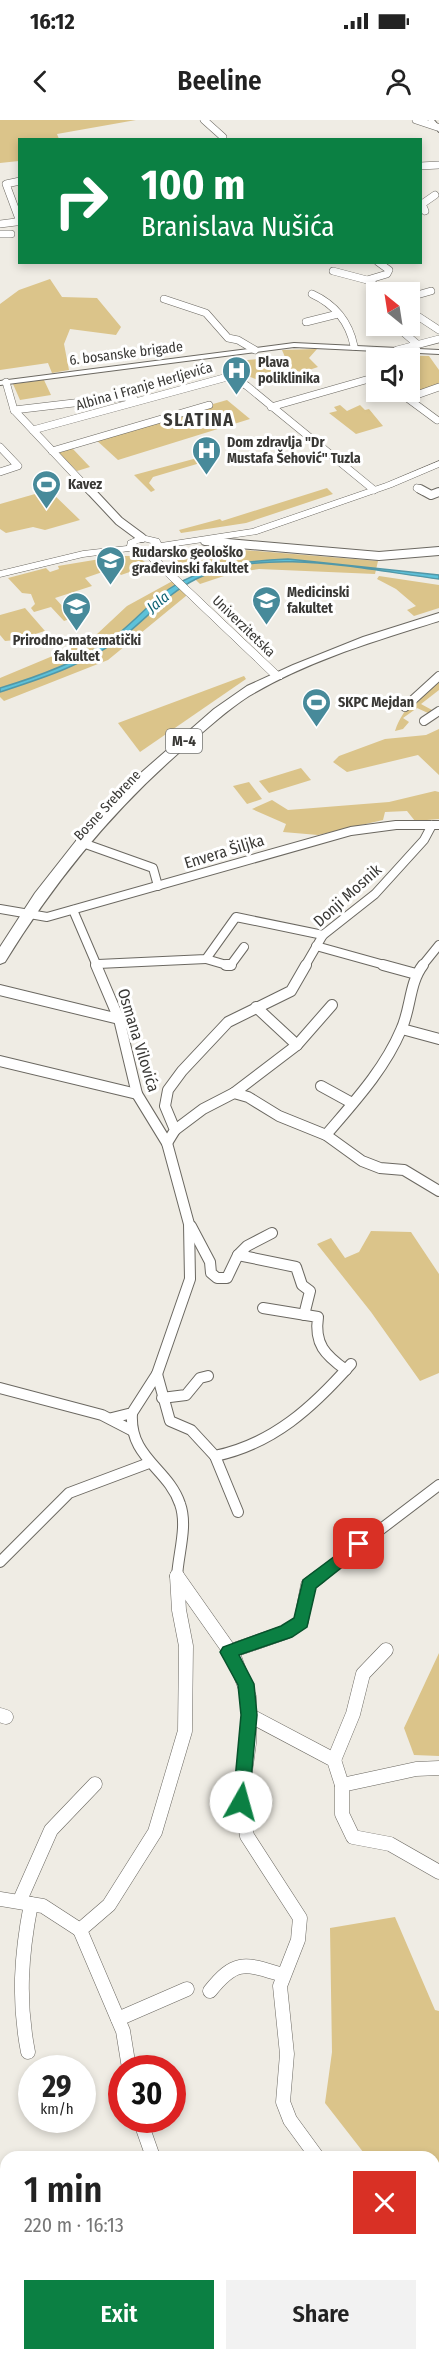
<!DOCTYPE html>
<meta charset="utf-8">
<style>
body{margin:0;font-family:"Fira Sans Condensed",sans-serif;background:#f2f2f2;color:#222;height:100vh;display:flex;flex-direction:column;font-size:22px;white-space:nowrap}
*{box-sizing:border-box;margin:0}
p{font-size:20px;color:#767676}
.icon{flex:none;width:33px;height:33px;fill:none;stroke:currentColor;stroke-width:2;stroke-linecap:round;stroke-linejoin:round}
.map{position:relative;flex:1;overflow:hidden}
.drawer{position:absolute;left:0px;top:2031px;width:440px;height:210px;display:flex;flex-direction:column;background:#fff;border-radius:18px 18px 0 0;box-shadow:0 3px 9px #0003}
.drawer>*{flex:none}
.top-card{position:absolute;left:18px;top:18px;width:404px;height:126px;border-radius:0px;box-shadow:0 3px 9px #0003;background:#0b8043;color:#fff;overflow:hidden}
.needle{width:39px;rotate:330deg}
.tools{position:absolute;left:366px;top:162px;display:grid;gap:12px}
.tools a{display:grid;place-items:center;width:54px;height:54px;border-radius:0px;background:#fff;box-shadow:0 3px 9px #0003;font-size:30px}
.speed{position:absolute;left:18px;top:1935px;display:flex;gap:12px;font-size:30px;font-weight:700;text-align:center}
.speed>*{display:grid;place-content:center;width:78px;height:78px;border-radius:50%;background:#fff;box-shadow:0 3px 9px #0003;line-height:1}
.speed small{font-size:15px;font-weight:400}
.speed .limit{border:9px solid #d22;background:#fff;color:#111}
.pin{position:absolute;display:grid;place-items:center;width:51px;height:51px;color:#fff;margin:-26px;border-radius:12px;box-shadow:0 3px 9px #0006}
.me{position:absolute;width:66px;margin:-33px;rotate:7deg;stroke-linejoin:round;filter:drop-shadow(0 0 4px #0008)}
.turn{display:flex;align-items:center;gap:21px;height:126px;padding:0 24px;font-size:27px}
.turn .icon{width:78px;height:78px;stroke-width:2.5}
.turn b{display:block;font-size:42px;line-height:51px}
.round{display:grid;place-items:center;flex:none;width:63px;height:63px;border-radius:0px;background:#f2f2f2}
.overview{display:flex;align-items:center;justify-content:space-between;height:102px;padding:0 24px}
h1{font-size:36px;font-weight:600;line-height:45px}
.cta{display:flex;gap:12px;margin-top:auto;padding:12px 24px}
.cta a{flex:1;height:69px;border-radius:0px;background:#0b8043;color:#fff;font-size:24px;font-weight:600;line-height:69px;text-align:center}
.cta a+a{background:#f2f2f2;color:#222}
.status{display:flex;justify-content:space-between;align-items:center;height:42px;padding:0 30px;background:#fff;direction:ltr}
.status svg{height:16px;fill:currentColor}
header{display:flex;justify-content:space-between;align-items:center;height:78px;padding:0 24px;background:#fff;font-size:27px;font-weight:600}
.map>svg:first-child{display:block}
.green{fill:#dbc48a}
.water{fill:#5dc1d9;stroke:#5298a8;stroke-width:1.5}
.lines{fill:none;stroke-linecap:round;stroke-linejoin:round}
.minor-far3-casing{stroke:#6b6861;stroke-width:8}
.minor-far2-casing{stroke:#6b6861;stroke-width:10}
.minor-far1-casing{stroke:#6b6861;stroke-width:12}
.minor-casing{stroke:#6b6861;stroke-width:15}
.tertiary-casing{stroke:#6b6861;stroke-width:2}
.secondary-casing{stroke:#6b6861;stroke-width:1}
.primary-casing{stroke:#6b6861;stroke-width:2}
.minor-far3{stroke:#fff;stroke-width:7}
.minor-far2{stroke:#fff;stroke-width:8}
.minor-far1{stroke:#fff;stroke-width:10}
.minor{stroke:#fff;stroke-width:14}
.tertiary{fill:#fff;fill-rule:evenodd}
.secondary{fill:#fff;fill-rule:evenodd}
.primary{fill:#fff;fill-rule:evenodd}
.route{fill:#0b8043;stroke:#07532c;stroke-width:1.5}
.labels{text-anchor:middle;stroke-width:6;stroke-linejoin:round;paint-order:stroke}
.far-street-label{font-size:14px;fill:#393835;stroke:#fff}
.far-poi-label{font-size:14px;font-weight:bold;fill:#393835;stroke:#fff;text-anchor:start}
.far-water-label{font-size:15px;font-style:italic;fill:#0e6273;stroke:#fff}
.shield{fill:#fff;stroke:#747472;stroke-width:1.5}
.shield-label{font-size:15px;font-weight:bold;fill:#393835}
.street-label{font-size:16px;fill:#393835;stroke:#fff}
.far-district-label{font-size:18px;font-weight:bold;letter-spacing:1.5px;fill:#393835;stroke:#fff}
</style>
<div class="status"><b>16:12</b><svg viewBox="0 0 49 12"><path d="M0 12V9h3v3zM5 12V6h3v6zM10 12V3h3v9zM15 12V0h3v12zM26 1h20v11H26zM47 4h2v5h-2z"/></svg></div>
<header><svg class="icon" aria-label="back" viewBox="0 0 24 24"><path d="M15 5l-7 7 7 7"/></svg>Beeline<svg class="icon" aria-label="person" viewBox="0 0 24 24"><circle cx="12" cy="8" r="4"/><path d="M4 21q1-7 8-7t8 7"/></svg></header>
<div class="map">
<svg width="439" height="2241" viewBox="0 0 439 2241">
<rect width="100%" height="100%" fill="#efece4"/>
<g class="green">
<path d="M0,0H136L57,14L59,19L20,20L19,41L0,43Z"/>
<path d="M50,159L62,177L97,178L121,207L116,215L70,209L64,224L69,250L52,253L48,243L0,250V184L19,170Z"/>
<path d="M317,229L309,238L318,247L303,252L291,250L258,260L243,254H228L223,248L236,246V241L258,239L270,249L288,244L282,230Z"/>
<path d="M380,235L429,236L439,250V265L417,273L410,268V238H380Z"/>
<path d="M44,260L51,275L20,280L13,264Z"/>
<path d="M227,280L250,299L118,340L94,318Z"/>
<path d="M340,285L347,291L360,285L365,290L369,289L383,306L356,314L329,293L337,291L334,287Z"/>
<path d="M72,328L90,347L77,351L58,332Z"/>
<path d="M201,337L207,341L153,357L149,363L155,370L151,372L134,355Z"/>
<path d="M327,368L333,374L246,403L181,413L179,410L220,399L222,401Z"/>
<path d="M49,370L80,400L45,410L33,407L6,413L0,409V384Z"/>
<path d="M207,427L378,441L375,454L259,449L233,453L200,464L167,432Z"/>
<path d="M118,436H136L150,445L121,455L114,448L85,458L92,466L55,478L73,498L64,501L51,487L34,492L31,488L35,484L31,474L22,473L8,458L46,448L50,452L59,449L58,446Z"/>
<path d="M379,456L439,465V488L414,496L407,490L416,486L396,469L377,459Z"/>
<path d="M178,458L192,471L108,540L4,581L0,577V558L79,525L96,515L127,486Z"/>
<path d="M25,488L45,511L16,520L5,521L0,515V495Z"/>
<path d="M244,556L246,559L140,632L118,603Z"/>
<path d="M439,562V570L421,584L432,590L428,593L417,588L403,598L409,602L403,609L395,611C404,585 418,578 439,562Z"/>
<path d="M439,609V655L418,635L347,652L333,642L339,636L385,619L426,615Z"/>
<path d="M301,648L311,660L269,673L259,661Z"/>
<path d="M249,662L262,679L247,684L233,666Z"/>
<path d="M435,671L439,672V699L415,701L407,691L385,692L383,700L318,715L283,712L286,704L252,689L272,680L288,690L389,682Z"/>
<path d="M371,1111L411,1112L439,1154V1253L420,1261L371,1192L317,1124L331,1118L345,1138L359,1132Z"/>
<path d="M439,1533V1636L414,1635L404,1608Z"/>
<path d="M395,1797L435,1890L439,1891V2116L434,2111V2037H367L325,1983L332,1932L330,1808Z"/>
</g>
<path class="water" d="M288,439L439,455V459C366,450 264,425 196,459C168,473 148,497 124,516C87,544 43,558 0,572V568C37,557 73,544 106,523C129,508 147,485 169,469C204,445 247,441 288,439Z"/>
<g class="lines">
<defs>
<g id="minor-far3">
<path d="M204,0L223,17L222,20"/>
<path d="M416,0L437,7"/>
<path d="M420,46L439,45"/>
<path d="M425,91L422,84L435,75"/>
<path d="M0,104L16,102L19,99L6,64L20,61"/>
<path d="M0,114H11"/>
<path d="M333,151L367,160L385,172"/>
<path d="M367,160L387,154L389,150L378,142"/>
<path d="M312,174C334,184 349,202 354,226"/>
<path d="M410,177L431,171"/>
<path d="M164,179L206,193L228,218L238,220L255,230"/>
<path d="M410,191L439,210"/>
<path d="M306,202L338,194"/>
<path d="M396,206L417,224"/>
<path d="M397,230L439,219"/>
<path d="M6,262L14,290L90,371"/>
<path d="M399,272L437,300"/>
<path d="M408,278L439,267"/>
<path d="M271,287L376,257"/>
<path d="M14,290L125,277L134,279"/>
<path d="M33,310L231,256L247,266L374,370"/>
<path d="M0,327L18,346L0,352"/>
<path d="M52,331L209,285"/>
<path d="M417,368L423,371"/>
</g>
<g id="minor-far2">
<path d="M89,369L119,401L142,418"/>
<path d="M420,369L431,375L439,372"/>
<path d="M205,421L379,436L439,431"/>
<path d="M405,587L439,556"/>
<path d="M424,601L439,591"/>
<path d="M80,722L153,748L158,766"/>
<path d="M0,789L47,797L351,711L396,705H439"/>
<path d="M73,790L97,846"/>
<path d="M316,826L388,846"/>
<path d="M206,839L230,846L244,827"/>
<path d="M98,844L206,839L236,797L323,815"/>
<path d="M305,846L323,815L375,774L424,720L432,705"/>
<path d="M422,846L439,825"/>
</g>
<g id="minor-far1">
<path d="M96,845L119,899L137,974L167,1023L189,1104L190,1159L157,1254L132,1293L112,1298"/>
<path d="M226,845H231"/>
<path d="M383,845L416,854"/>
<path d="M0,870L119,899"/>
<path d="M256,887L297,925"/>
<path d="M402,909L439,919"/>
<path d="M0,941L137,974"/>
<path d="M321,966L352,983"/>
<path d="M234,973L297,925L332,885"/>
<path d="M175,1010L203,989L234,973L248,977L279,996L326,1015L362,1041L380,1048L404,1050L439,1071"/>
<path d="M326,1015C354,982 384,950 401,910C411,889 409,863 423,845"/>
<path d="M167,1023L175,1010L165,986L168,970L182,951L228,902L291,871L306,845"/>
<path d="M191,1106L210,1142L211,1153L217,1158H227L238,1135"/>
<path d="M272,1113L247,1126L238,1135L296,1147L302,1165L310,1171L304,1195"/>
<path d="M263,1188L318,1197C314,1224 325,1235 346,1250"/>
<path d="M157,1254L170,1301L191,1310L215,1336C273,1324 313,1287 351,1244"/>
<path d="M0,1268L102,1295L131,1310"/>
<path d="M162,1278L186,1275L200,1258L208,1256"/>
<path d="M132,1293C129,1338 168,1348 180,1384C188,1406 178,1434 177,1457"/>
<path d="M215,1336L238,1392"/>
<path d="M0,1442L69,1373L149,1343"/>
<path d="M177,1455L178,1457"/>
<path d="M318,1457L439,1365"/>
</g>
<g id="minor">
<path d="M177,1456L234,1537L249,1577V1623L241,1682L247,1716L300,1798L298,1820L280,1866L287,1934L283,1982L290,2000L317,2037"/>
<path d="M228,1532L286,1512L301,1502L308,1465L320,1456"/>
<path d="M0,1595L6,1597"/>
<path d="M249,1595L334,1640L342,1665V1694L353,1717L390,1724L439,1752"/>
<path d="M334,1640L353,1594L363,1554L386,1530"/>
<path d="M342,1665L416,1649L439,1648"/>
<path d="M0,1779L43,1786L80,1810"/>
<path d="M20,1780L51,1710L95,1664"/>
<path d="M210,1871C236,1838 246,1844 283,1855"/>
<path d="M118,1899L187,1869"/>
<path d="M28,1932C18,1881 21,1835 31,1784"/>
<path d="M129,1948L123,1911L80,1810L109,1785L155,1712L185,1611L186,1526L179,1490L177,1456"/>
<path d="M140,2000L153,2037"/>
<path d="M434,2223L439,2228"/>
<path d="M68,2241L71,2235"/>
</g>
<g id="tertiary">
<path d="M428,0H434L439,6V12Z"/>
<path d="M294,223L439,230V234L294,227L0,265V261Z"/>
</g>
<path id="secondary" d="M439,341V347L392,367L257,414L162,428L153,433L282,555V559H274L145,436L129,431L83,437L0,457V451L83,431L127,426L128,421L142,415L159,419L161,423L252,409L386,363ZM143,421L151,423L152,427L143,430L137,428L136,424Z"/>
<path id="primary" d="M439,493V501C375,521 307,541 249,576C227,590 208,608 189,624C114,688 56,759 5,842L0,844V827L35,773L79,717L127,665L214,589L247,566L293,545L363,517Z"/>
</defs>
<use href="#minor-far3" class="minor-far3-casing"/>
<use href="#minor-far2" class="minor-far2-casing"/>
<use href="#minor-far1" class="minor-far1-casing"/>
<use href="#minor" class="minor-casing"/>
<use href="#tertiary" class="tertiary-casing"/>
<use href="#secondary" class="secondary-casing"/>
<use href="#primary" class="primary-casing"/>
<use href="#minor-far3" class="minor-far3"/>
<use href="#minor-far2" class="minor-far2"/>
<use href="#minor-far1" class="minor-far1"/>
<use href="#minor" class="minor"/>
<use href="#tertiary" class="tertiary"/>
<use href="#secondary" class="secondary"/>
<use href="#primary" class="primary"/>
</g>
<path class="route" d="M359,1418L365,1420L367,1424L365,1429L316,1468L307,1507L292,1517L239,1535L254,1564L257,1595L249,1682L247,1688L241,1690L235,1688L233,1682L241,1595L238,1565L220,1532L223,1527L281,1506L294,1498L303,1460Z"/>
<defs>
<symbol id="hospital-pin" viewBox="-11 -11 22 30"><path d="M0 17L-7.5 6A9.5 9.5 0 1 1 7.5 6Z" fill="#478a9a" stroke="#fff"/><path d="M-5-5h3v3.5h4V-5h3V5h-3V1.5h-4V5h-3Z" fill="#fff"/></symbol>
<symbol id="stadium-pin" viewBox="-11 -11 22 30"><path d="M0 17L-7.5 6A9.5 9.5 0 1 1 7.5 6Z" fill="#478a9a" stroke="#fff"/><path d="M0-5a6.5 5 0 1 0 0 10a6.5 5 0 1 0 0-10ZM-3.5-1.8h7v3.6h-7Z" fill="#fff"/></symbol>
<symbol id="university-pin" viewBox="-11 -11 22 30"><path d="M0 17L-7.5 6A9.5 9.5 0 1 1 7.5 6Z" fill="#478a9a" stroke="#fff"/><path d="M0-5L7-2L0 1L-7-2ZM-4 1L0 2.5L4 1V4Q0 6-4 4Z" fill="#fff"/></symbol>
</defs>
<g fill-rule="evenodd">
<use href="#hospital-pin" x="220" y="234" width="33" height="45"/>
<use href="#hospital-pin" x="190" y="314" width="33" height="45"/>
<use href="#stadium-pin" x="30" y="348" width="33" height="45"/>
<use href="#university-pin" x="94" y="424" width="33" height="45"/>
<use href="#university-pin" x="250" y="464" width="33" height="45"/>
<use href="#university-pin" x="60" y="470" width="33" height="45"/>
<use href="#stadium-pin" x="300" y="566" width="33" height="45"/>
</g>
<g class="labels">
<g class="far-street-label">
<text transform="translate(126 233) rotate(-7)" y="5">6. bosanske brigade</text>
<text transform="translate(144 266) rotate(-16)" y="5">Albina i Franje Herljevića</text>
<text transform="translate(244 506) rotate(44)" y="5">Univerzitetska</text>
<text transform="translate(107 685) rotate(-47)" y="5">Bosne Srebrene</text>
</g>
<g class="far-poi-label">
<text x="258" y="247">Plava<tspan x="258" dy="16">poliklinika</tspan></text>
<text x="227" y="327">Dom zdravlja "Dr<tspan x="227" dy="16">Mustafa Šehović" Tuzla</tspan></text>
<text x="68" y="369">Kavez</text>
<text x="132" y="437">Rudarsko geološko<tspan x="132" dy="16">građevinski fakultet</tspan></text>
<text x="287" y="477">Medicinski<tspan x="287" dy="16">fakultet</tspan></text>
<text x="77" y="525" text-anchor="middle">Prirodno-matematički<tspan x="77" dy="16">fakultet</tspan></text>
<text x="338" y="587">SKPC Mejdan</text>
</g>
<g class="far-water-label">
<text transform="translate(158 482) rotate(-39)" y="5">Jala</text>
</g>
<rect class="shield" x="166" y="609" width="36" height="24" rx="4.5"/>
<g class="shield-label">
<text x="184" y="626">M-4</text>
</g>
<g class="street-label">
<text transform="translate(224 731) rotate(-17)" y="6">Envera Šiljka</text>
<text transform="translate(347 775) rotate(-42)" y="6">Donji Mosnik</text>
<text transform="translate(139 920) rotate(73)" y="6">Osmana Vilovića</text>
</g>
<g class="far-district-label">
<text x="199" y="306">SLATINA</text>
</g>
</g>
</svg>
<div class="tools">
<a><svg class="needle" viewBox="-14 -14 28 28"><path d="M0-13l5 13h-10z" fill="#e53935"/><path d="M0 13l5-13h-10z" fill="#767676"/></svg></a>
<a><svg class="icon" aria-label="sound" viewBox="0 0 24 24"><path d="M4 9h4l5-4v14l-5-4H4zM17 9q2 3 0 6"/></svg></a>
</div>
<div class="speed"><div>29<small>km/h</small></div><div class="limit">30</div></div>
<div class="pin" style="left:359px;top:1424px;background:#d93025"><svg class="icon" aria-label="arrive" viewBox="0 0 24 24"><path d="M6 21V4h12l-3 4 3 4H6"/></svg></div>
<svg class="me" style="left:241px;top:1682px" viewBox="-20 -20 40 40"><circle r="19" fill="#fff"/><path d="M0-13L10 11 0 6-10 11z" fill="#0b8043"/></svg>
<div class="top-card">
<div class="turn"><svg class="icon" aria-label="right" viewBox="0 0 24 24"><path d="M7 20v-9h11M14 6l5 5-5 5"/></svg><div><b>100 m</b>Branislava Nušića</div></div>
</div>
<section class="drawer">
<div class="overview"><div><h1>1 min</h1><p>220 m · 16:13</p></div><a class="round" style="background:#d93025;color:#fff"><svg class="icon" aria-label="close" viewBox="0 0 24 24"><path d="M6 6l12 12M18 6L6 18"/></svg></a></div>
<div class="cta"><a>Exit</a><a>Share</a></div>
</section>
</div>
